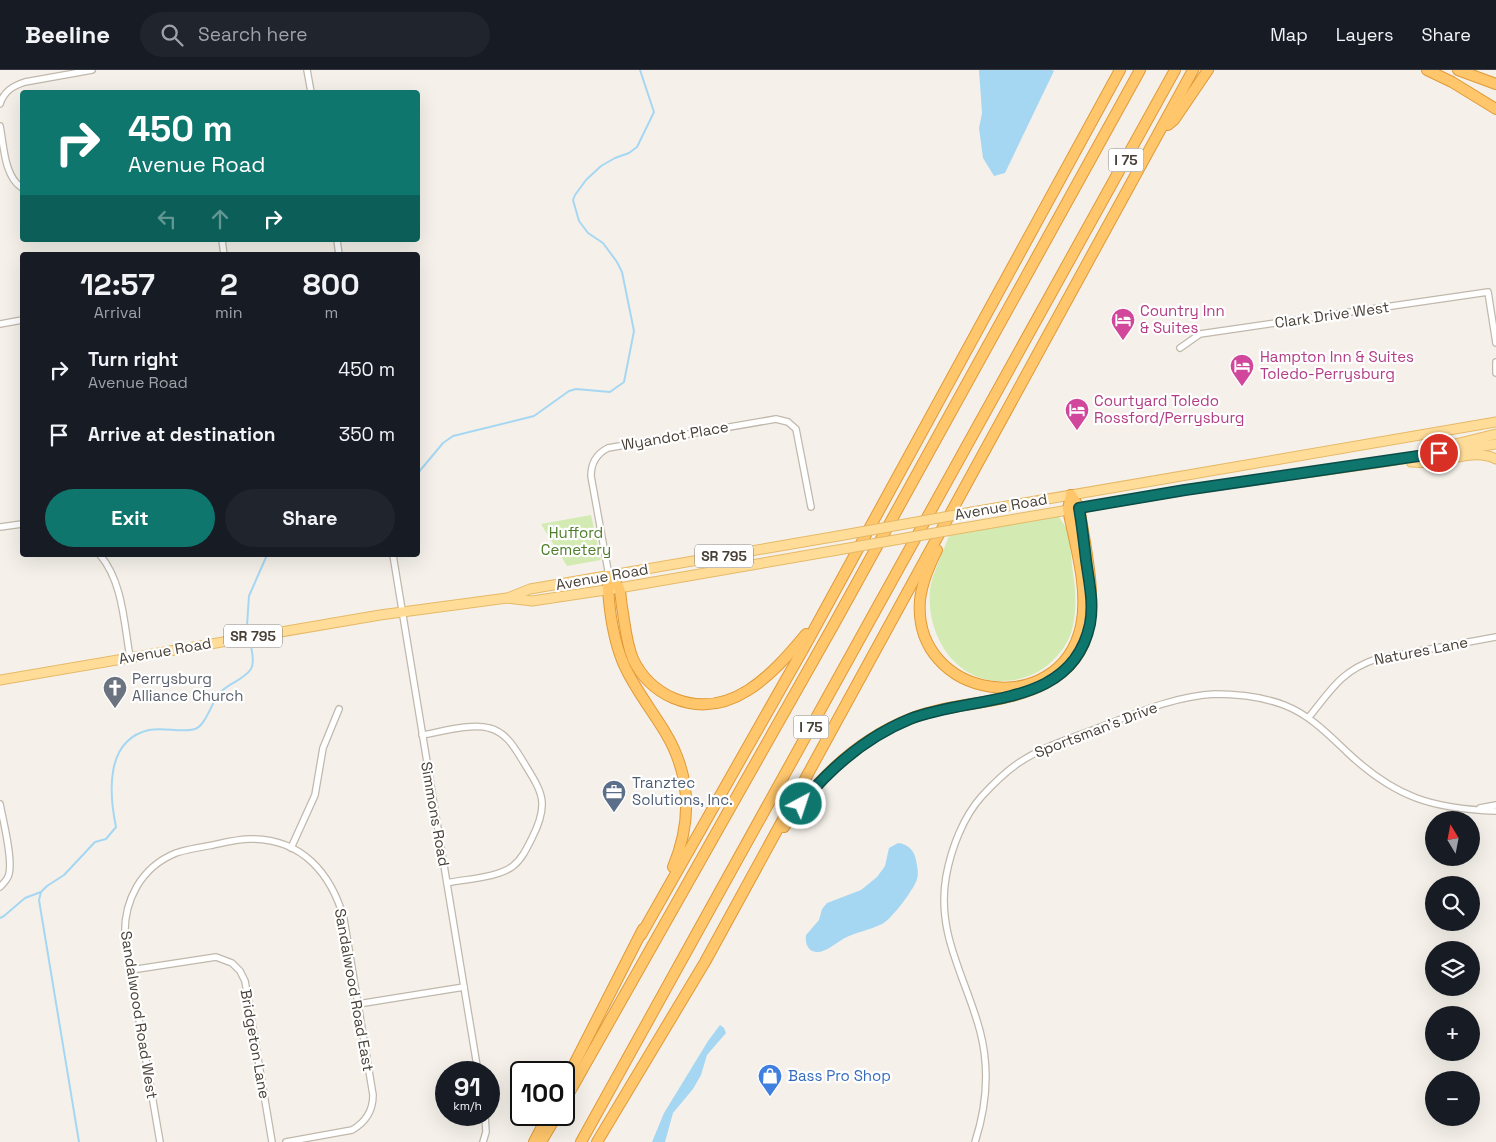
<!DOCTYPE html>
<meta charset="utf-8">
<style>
body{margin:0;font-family:"Space Grotesk",sans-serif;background:#20242c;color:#f1f3f6;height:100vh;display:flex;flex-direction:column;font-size:19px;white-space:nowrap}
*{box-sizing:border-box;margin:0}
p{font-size:16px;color:#9ea1a6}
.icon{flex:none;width:28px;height:28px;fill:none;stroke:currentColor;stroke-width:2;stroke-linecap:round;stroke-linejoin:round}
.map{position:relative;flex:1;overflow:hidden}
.drawer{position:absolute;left:20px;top:182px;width:400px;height:305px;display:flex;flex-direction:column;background:#171b24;border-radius:5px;box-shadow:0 5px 20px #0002}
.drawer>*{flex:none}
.banner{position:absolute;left:20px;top:20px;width:400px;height:152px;border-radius:5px;box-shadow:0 5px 20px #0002;background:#0f766e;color:#fff;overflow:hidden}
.needle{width:32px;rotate:350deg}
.controls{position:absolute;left:1425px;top:741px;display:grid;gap:10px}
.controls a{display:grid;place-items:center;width:55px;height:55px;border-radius:50%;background:#171b24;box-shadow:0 5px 20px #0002;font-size:25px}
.speed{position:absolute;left:435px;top:991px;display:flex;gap:10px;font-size:25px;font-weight:700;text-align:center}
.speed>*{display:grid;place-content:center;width:65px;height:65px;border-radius:50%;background:#171b24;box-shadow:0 5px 20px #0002;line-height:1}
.speed small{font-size:12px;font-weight:400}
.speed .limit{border:2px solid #111;border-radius:8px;background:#fff;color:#111}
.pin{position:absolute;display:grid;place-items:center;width:42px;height:42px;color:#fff;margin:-21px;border:2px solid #fff;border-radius:50%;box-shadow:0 1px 5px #0007}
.me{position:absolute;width:55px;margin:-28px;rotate:40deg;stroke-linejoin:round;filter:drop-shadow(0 0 4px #0008)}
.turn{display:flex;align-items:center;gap:18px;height:105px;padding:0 25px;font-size:22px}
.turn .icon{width:65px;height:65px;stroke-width:2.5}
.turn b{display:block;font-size:35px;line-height:42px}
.lanes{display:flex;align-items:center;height:48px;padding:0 25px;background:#0003;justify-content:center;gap:25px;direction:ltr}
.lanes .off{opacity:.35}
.eta{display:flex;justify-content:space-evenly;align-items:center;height:85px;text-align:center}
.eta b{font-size:30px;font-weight:700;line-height:35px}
.primary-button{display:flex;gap:10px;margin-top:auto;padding:10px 25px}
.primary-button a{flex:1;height:58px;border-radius:30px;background:#0f766e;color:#fff;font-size:20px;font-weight:700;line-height:58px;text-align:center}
.primary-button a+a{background:#20242c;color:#f1f3f6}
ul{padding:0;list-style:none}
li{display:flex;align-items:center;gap:15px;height:65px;padding:0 25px}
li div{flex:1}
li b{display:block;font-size:19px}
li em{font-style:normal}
header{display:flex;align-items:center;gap:30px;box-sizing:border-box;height:70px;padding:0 25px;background:#171b24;border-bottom:1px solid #363941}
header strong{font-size:24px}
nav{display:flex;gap:28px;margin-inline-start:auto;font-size:18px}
.search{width:350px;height:45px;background:#20242c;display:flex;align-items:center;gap:12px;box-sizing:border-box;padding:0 18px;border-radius:28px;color:#9ea1a6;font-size:19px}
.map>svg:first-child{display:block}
.green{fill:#d3eab2}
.water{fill:#a6d7f2}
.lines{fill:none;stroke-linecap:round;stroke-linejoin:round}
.stream{stroke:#a6d7f2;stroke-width:2}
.street-casing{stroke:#c1b8ac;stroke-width:8}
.primary-casing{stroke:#e6b967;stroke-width:11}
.highway-casing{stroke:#e09a38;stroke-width:12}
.street{stroke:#fff;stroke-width:5.5}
.primary{stroke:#fd9;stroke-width:9}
.highway{stroke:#ffc66b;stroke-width:10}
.primary-bridge-casing{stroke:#e6b967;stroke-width:11;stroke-linecap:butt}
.primary-bridge{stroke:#fd9;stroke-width:9}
.route-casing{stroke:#0a4d48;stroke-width:12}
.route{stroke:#0f766e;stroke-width:9}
.labels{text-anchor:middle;stroke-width:4.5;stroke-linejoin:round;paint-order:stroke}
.shield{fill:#fff;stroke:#807a74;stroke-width:1}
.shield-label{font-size:14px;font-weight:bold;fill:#494138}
.hotel-label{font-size:15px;fill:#b23c85;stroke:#fff;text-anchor:start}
.street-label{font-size:15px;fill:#494138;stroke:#fff}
.park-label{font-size:15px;fill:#4d7d29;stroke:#fff}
.worship-label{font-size:15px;fill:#5b616d;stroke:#fff;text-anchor:start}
.service-label{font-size:15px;fill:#4e5e75;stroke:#fff;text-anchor:start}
.shop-label{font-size:15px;fill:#366cbe;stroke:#fff;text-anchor:start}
</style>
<header>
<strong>Beeline</strong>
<div class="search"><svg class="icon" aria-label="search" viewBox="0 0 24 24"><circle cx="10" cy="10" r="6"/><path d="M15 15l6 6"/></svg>Search here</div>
<nav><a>Map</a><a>Layers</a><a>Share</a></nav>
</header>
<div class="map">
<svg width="1496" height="1072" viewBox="0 0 1496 1072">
<rect width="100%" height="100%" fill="#f5f1ea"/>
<g class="green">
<path d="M591,445L601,490L567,496L541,454Z"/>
<path d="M1058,445C1060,449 1064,454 1066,458C1071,469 1071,491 1073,503C1076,522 1077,544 1071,563C1067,575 1058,586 1049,594C1036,605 1021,610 1004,611C955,613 926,565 930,520C931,508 944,479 949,466Z"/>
</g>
<g class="water">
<path d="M979,0H1052L1054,1L1005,103L994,106L983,88L979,58L982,43Z"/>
<path d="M898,773C908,774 914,780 916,790C917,796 919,803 917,809C915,818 891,850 882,854C870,860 856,862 843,869C836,873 825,883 816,882C807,881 805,872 806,865L819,850L822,839L827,833L861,820L877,807L885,796L889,778Z"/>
<path d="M720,955L724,958L726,963L707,985L701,1005L693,1019L673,1043L665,1072H652L664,1043L708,971Z"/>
</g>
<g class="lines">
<g class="stream">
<path d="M418,403L443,373L453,366L534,346L569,321L576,319L610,322L624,312L634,261L622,202L617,192L603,173L588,163L579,151L573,130L575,125L586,110L601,96L615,88L629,83L637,77L654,42L640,0"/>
<path d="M247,555L249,526L267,485"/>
<path d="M0,848L4,846L25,828L41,822"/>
<path d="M79,1072L39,830L41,822L47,816L64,805L95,772L106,769L116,757C109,723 105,670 149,660C164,657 182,663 195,659C205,656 212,633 218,625C225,614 243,611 251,599C255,592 252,583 251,576"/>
</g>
<defs>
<g id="street">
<path d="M307,0L311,22"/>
<path d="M0,34C4,21 13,16 25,12L92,0"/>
<path d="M0,56C4,76 4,106 22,118"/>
<path d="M222,170L224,185"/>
<path d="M337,170L339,185"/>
<path d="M0,254L22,250"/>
<path d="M1180,278L1200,264L1488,222L1496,273"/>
<path d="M1496,292V303"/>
<path d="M0,457L22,454"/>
<path d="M100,485C123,512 124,554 130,587"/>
<path d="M393,485L478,1002"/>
<path d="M609,506L591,406C591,393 596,384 608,378L776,349L788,352L796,359L811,437"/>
<path d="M1309,647C1331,620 1341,601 1376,589L1496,567"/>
<path d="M422,665C440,662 472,653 489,658C505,662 513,675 521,688C541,721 551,731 532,768C527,778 522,789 513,796C498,808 465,809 447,813"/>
<path d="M0,734C3,750 13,789 9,804C8,809 4,813 0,817"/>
<path d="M1480,738L1496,735"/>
<path d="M291,778L315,725L323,678L339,639"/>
<path d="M131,900L216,887L232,893L240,901L245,911L272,1072"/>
<path d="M358,934L464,917"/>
<path d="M160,1072L125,868C123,831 141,797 176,783C188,779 201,777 213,775C226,772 238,769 251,769C302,769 331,803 344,849L373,1025C373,1041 366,1052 352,1060L286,1072"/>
<path d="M483,1072L486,1062L485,1045"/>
<path d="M975,1072C987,1035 990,999 980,961C966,908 936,864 946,807C951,779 963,747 982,726C994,713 1006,701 1020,692C1044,676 1072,668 1098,658C1135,644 1174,626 1215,624C1238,624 1263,627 1284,635C1310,645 1328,664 1348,683C1395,727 1432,739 1496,741"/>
</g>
<g id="primary">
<path d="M1439,378L1496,364"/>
<path d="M1411,392C1417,392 1424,393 1430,392C1451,390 1476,379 1496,389"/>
<path d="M972,442L1496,352"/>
<path d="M963,458L1185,420L1383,392L1496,374"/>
<path d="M510,527L530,519L838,466"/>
<path d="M0,610L380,545L507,528L532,531L619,518L832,481"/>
</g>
<g id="highway">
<path d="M1427,0L1452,12L1496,39"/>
<path d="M1458,0L1496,14"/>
<path d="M1168,55L1174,50L1208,0"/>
<path d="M937,480C929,496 922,512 920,530C912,630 1060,652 1081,556C1089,520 1075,475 1068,439L1071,425"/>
<path d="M609,506C607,520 609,532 611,547C614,566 618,584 627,601C638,623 653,642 665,662C691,705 692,751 673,797"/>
<path d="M609,506C612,509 617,514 619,518C621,523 621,531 622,537C625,554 626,572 633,589C641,606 655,620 673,628C730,652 773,604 806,564"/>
<path d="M784,757C816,710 858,669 912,648C943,636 976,635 1008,627C1116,601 1093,522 1079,437L1071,425"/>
<path d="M641,865L805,576L1120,0"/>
<path d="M564,1014L643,859"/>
<path d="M564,1032L833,556L1140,0"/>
<path d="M534,1072L548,1045"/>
<path d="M541,1072L557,1045"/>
<path d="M581,1072L1175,0"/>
<path d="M597,1072L705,892L1193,0"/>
</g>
</defs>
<use href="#street" class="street-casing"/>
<use href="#primary" class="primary-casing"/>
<use href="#highway" class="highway-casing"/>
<use href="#street" class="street"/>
<use href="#primary" class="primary"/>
<use href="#highway" class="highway"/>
<defs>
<g id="primary-bridge">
<path d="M838,466L972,442"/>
<path d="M832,481L963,458"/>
</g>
</defs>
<use href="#primary-bridge" class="primary-bridge-casing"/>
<use href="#primary-bridge" class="primary-bridge"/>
</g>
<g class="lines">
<defs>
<path id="route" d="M801,734C831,697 866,667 910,649C973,624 1072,640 1090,554C1094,533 1089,512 1086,490C1084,473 1082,455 1079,438L1185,420L1439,383"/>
</defs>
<use href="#route" class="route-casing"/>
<use href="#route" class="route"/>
</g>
<defs>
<symbol id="hotel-pin" viewBox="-11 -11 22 30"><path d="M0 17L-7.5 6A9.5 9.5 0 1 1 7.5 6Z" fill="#d1479c" stroke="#fff"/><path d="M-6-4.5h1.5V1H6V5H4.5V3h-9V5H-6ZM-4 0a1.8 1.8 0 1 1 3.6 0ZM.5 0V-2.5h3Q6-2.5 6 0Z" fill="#fff"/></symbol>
<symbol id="church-pin" viewBox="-11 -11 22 30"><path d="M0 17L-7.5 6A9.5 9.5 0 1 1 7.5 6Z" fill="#6b7280" stroke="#fff"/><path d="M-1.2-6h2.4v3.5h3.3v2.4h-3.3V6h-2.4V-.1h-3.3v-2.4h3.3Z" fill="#fff"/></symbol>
<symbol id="office-pin" viewBox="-11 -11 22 30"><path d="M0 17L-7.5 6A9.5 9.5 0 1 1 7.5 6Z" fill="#5c6f8a" stroke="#fff"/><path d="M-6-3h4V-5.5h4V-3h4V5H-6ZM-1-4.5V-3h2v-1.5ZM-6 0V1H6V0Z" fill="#fff"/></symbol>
<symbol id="shop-pin" viewBox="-11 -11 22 30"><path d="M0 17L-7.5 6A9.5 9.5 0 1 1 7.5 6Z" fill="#3f7fe0" stroke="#fff"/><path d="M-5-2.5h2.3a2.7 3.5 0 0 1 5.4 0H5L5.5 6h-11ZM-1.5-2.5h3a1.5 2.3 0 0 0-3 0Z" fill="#fff"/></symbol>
</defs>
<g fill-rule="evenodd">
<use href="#hotel-pin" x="1109" y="236" width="28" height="38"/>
<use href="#hotel-pin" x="1228" y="282" width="28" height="38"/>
<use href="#hotel-pin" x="1063" y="326" width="28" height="38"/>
<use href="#church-pin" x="101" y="604" width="28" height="38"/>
<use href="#office-pin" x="600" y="708" width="28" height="38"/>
<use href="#shop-pin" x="756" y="992" width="28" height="38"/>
</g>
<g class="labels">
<g class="shield">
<rect x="1108.5" y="78.5" width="35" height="23" rx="4"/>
<rect x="695" y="474.5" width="58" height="23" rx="4"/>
<rect x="224" y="554.5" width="58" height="23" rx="4"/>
<rect x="793.5" y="645.5" width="35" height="23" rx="4"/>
</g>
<g class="shield-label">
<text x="1126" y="95">I 75</text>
<text x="724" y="491">SR 795</text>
<text x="253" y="571">SR 795</text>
<text x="811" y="662">I 75</text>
</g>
<g class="hotel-label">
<text x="1140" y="246">Country Inn<tspan x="1140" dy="17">&amp; Suites</tspan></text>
<text x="1260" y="292">Hampton Inn &amp; Suites<tspan x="1260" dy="17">Toledo-Perrysburg</tspan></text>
<text x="1094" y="336">Courtyard Toledo<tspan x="1094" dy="17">Rossford/Perrysburg</tspan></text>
</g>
<g class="street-label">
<text transform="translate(1332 245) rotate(-8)" y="5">Clark Drive West</text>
<text transform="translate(675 366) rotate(-10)" y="5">Wyandot Place</text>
<text transform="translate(1001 437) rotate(-10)" y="5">Avenue Road</text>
<text transform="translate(602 507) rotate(-10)" y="5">Avenue Road</text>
<text transform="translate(165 581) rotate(-10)" y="5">Avenue Road</text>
<text transform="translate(1421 581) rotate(-11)" y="5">Natures Lane</text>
<text transform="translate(1096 660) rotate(-21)" y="5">Sportsman's Drive</text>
<text transform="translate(435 744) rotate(80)" y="5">Simmons Road</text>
<text transform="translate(354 920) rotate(80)" y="5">Sandalwood Road East</text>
<text transform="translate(139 945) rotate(81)" y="5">Sandalwood Road West</text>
<text transform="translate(255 974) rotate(80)" y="5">Bridgeton Lane</text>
</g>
<g class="park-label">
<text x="576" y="468">Hufford<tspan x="576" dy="17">Cemetery</tspan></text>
</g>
<g class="worship-label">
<text x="132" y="614">Perrysburg<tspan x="132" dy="17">Alliance Church</tspan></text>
</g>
<g class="service-label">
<text x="632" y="718">Tranztec<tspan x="632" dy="17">Solutions, Inc.</tspan></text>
</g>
<g class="shop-label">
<text x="788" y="1011">Bass Pro Shop</text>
</g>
</g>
</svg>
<div class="controls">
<a><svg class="needle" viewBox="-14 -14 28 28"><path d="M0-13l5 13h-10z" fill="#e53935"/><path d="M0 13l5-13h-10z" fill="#9ea1a6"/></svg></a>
<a><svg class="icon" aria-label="search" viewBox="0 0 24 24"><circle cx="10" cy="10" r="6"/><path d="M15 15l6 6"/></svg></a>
<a><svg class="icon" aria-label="layers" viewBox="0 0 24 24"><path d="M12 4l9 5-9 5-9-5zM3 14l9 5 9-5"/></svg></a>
<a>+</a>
<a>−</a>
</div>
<div class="speed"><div>91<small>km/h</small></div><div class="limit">100</div></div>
<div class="pin" style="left:1439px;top:383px;background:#d93025"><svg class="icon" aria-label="arrive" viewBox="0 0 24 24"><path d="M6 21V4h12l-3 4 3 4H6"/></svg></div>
<svg class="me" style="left:801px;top:734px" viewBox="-20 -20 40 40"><circle r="17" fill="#0f766e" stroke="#fff" stroke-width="3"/><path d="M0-11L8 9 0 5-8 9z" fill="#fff"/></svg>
<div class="banner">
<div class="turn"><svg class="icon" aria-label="right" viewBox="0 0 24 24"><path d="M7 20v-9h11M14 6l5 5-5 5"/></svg><div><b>450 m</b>Avenue Road</div></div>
<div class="lanes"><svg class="icon off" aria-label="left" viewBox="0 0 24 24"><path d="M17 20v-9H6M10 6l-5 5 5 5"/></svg><svg class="icon off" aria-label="ahead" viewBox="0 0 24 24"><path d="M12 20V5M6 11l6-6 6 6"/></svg><svg class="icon" aria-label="right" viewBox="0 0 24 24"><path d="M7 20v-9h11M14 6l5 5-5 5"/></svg></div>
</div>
<section class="drawer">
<div class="eta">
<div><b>12:57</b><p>Arrival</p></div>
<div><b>2</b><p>min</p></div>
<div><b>800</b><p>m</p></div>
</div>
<ul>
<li><svg class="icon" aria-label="right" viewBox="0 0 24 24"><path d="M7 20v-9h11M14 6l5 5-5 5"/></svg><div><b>Turn right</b><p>Avenue Road</p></div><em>450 m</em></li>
<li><svg class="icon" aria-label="arrive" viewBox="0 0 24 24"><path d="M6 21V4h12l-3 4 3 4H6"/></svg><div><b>Arrive at destination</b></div><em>350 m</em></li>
</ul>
<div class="primary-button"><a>Exit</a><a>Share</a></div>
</section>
</div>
